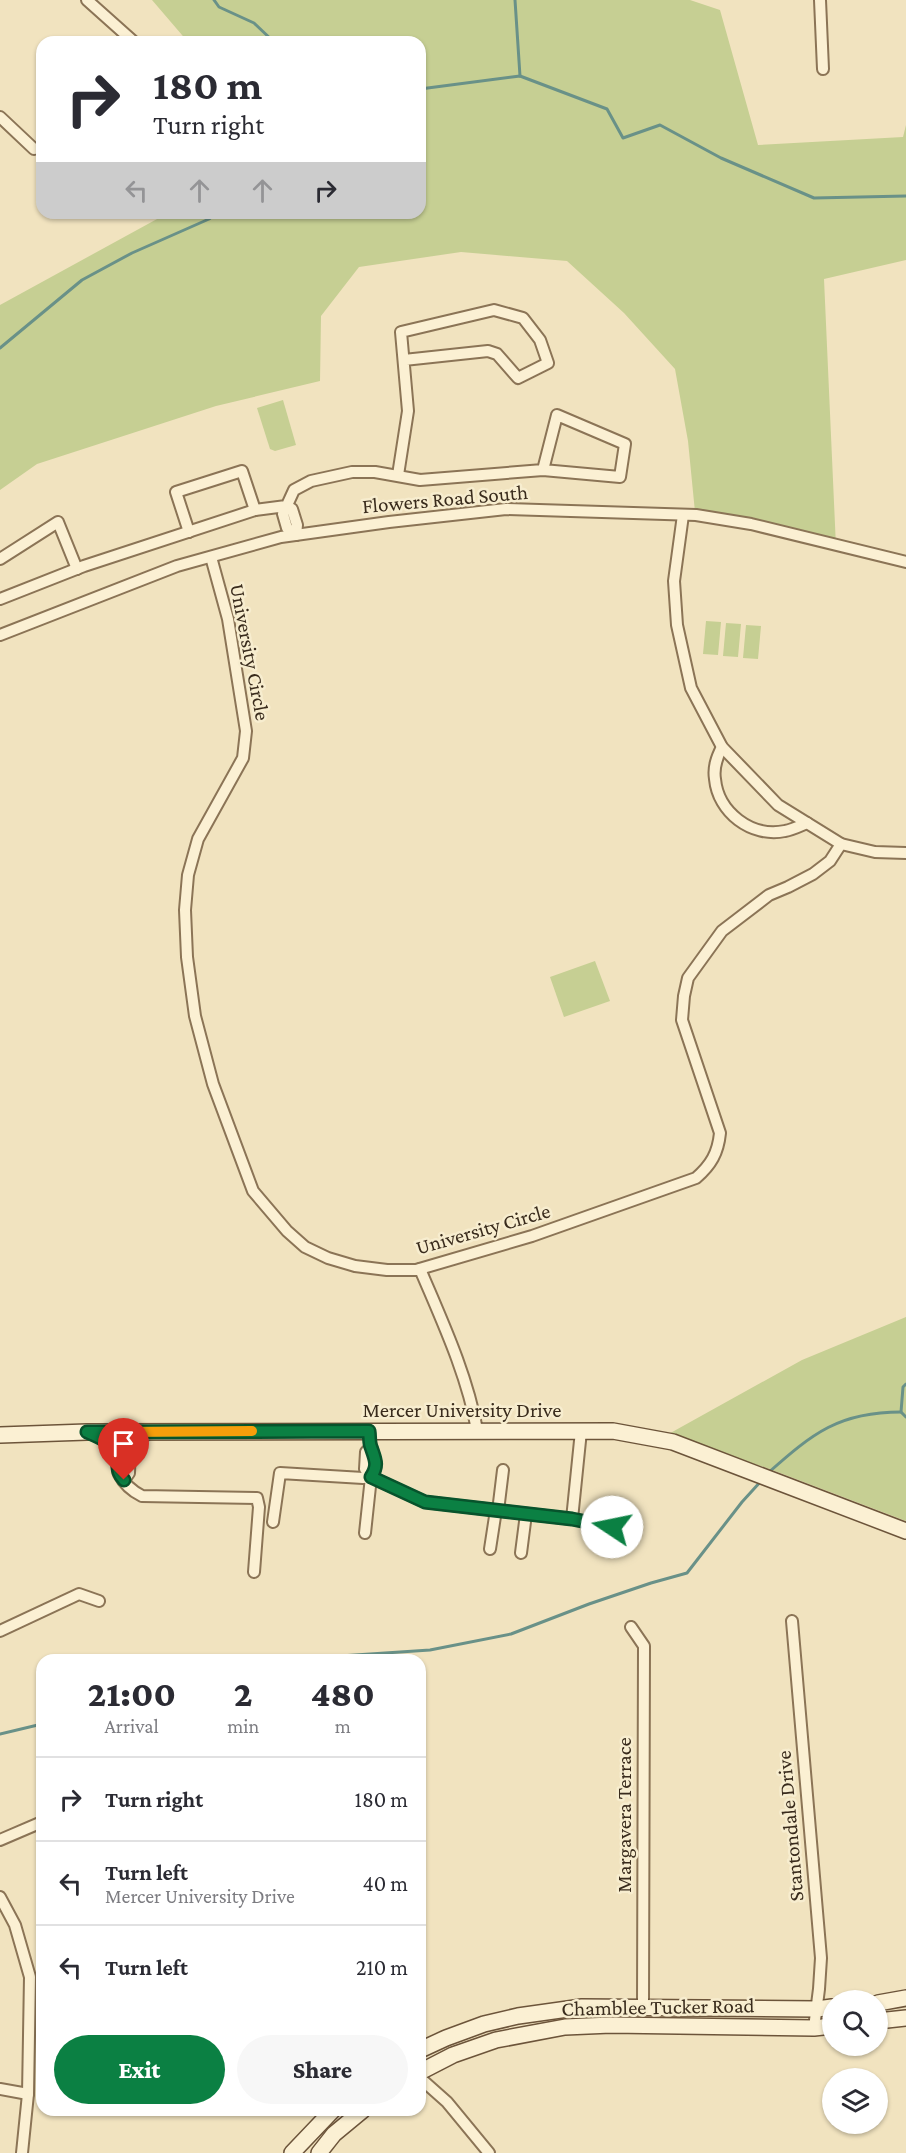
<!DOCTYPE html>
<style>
body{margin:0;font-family:"Crimson Pro",serif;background:#f7f7f7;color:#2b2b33;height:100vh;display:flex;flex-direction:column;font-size:22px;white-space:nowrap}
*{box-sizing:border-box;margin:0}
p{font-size:20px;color:#7c7c81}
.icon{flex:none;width:33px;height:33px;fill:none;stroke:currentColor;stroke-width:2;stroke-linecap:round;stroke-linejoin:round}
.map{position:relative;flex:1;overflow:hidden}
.details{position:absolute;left:36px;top:1654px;width:390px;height:462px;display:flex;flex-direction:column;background:#fff;border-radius:18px;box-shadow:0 2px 4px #0004}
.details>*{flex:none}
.top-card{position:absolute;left:36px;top:36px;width:390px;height:183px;border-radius:18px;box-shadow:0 2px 4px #0004;background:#fff;color:#2b2b33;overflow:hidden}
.fabs{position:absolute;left:822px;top:1990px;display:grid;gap:12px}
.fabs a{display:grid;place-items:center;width:66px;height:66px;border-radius:50%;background:#fff;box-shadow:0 2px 4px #0004;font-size:30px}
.pin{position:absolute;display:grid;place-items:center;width:51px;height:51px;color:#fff;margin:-62px -26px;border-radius:50% 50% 50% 0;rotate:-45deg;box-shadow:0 0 6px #0007}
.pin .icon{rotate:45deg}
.me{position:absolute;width:66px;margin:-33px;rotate:281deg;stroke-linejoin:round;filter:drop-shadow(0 0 4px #0008)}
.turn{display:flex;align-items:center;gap:21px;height:126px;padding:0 18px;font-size:27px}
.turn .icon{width:78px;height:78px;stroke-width:2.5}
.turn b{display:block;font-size:42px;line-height:51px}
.lanes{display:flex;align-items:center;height:57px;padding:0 18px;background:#0003;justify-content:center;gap:30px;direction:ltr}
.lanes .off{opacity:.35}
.eta{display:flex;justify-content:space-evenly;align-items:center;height:102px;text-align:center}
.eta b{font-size:36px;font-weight:800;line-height:42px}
.cta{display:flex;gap:12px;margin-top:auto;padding:12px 18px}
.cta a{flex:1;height:69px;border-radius:36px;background:#0b8043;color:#fff;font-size:24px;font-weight:800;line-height:69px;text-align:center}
.cta a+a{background:#f7f7f7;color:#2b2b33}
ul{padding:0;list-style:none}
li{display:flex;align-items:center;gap:18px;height:84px;padding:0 18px;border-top:2px solid #e1e1e2}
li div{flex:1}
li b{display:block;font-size:22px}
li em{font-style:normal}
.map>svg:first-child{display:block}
.green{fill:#c6cf93}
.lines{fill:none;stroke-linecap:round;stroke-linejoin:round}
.stream{stroke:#699188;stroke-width:3}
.street-casing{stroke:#8b7456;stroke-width:14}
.secondary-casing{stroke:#6c543a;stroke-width:18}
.street{stroke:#fbf0d3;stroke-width:10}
.secondary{stroke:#fbf0d3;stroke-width:15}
.route-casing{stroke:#07532c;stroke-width:15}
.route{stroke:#0b8043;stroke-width:10}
.slow{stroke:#f59e0b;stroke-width:10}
.labels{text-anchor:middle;stroke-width:5;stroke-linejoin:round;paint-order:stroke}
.street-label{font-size:21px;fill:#392b1c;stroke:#f7edcf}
</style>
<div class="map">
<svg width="906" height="2153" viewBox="0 0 906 2153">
<rect width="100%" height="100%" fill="#f1e3bf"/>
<g class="green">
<path d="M152,0H690L720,10L758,145L903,137L906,125V260L824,279L836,547L695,512L688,441L675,369L624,313L567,261L461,252L359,267L321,316L320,381L216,406L37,464L0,490V305L168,213H420V42H188Z"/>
<path d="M283,400L296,445L275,451L270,449L257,408Z"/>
<path d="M706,621L721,622L718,655L703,654Z"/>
<path d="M726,623L741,624L738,657L723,656Z"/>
<path d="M746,625L761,626L758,659L743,658Z"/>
<path d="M595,961L610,1001L564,1017L550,977Z"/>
<path d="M906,1317V1521L767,1468L665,1436L802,1360Z"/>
</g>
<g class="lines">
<g class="stream">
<path d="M214,0L219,7L254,23L274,42"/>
<path d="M515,0L520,76"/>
<path d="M420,89L520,76L607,109L623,138L660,125L721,158L814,198L906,196"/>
<path d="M0,348L82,280L132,253L209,219L216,213"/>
<path d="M906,1384L903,1387L901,1412L906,1417"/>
<path d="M768,1473C813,1433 839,1412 901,1412"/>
<path d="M299,1660L310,1658L430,1650L511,1634L589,1604L651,1583L687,1573L742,1502L762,1480"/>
<path d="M0,1734L42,1724"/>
</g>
<defs>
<g id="street">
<path d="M87,0L134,42"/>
<path d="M820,0L823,69"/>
<path d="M0,117L34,149"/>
<path d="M398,475L408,411L401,332L494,310L523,318L540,340L548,363L518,378L497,354L488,351L404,360"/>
<path d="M683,515L674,581L677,625L691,688L722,747L778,805L841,844L875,852L906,853"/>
<path d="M189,532L176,492L242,471L255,510"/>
<path d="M211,557L228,619L246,731L243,758L198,839L188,875L185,910L187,957L195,1016L213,1084L253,1191L287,1231L305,1247L328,1258L355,1266L387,1270H416L532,1236L696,1178C711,1165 718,1153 720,1133L682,1020L684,996L688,978L722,931L769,895L788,887L813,874L830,861L841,844"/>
<path d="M0,559L58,522L77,569"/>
<path d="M0,599L84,566L255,510L286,506L292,509L297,525L296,535L287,528L283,514L294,490L311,481L352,472H375L420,480L543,470L620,477L625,444L557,415L543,470"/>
<path d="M0,635L177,566L281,537L389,522L506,509L696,515L751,524L906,562"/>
<path d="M722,747C717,757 713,767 715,779C718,812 751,838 785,831C792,830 800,826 807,823"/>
<path d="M420,1269C442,1321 467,1374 477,1430"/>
<path d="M92,1434C104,1439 115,1445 117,1460C118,1464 117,1470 119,1474C124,1484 132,1491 142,1496L257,1498L259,1507L254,1572"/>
<path d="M371,1447L366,1452L365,1469L371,1477L425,1502L572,1519L612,1527"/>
<path d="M124,1480L129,1473L130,1447L150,1432"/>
<path d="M498,1511L503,1470"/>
<path d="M572,1519L581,1431"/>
<path d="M273,1522L280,1473L363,1478L371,1477"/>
<path d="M365,1533L371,1477C381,1461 371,1455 370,1440"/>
<path d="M490,1549L496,1510"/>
<path d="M521,1553L526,1514"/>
<path d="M792,1621L821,1958L819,1989L814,2028"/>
<path d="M631,1627L644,1646L643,2006"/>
<path d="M0,1631L79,1594L99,1601"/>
<path d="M0,1840L42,1822"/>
<path d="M0,1897L15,1925L30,1977L28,2094L22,2153"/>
<path d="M420,2078L447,2102L489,2153"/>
<path d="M0,2089L28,2094"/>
</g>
<g id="secondary">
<path d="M0,1435L87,1432L613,1431L673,1442L906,1531"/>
<path d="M878,2003L906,1998"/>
<path d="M878,2021L906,2018"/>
<path d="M420,2050L446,2038L484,2024L518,2016L582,2007L817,2009L832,2007"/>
<path d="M420,2072L453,2055L496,2040L565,2027L611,2025L814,2028L832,2026"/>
<path d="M292,2153L333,2110"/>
<path d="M319,2153L334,2134L363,2110"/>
</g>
</defs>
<use href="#street" class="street-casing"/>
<use href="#secondary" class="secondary-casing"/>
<use href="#street" class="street"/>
<use href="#secondary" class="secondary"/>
</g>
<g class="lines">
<defs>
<path id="route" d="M124,1480C116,1471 119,1468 117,1457C113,1442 99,1437 87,1432L369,1431C370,1436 369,1443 371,1447C375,1459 379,1465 371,1477L425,1502L572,1519L612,1527"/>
</defs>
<use href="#route" class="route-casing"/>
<use href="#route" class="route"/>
<path class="slow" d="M123,1432L252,1431"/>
</g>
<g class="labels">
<g class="street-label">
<text transform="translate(445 499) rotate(-5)" y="7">Flowers Road South</text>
<text transform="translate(250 652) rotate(79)" y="7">University Circle</text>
<text transform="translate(483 1229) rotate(-16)" y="7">University Circle</text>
<text x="462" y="1417">Mercer University Drive</text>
<text transform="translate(624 1815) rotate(-90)" y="7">Margavera Terrace</text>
<text transform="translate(790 1826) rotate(-95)" y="7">Stantondale Drive</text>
<text transform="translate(658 2007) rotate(-1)" y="7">Chamblee Tucker Road</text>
</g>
</g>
</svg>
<div class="fabs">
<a><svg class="icon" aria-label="search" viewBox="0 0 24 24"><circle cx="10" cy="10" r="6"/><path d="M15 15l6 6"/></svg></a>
<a><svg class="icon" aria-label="layers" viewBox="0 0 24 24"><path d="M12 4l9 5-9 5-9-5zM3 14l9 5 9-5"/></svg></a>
</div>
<div class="pin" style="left:124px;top:1480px;background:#d93025"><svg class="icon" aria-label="arrive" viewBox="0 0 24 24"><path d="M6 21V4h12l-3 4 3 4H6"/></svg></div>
<svg class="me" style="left:612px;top:1527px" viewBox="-20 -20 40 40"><circle r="19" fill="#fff"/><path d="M0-13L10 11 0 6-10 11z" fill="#0b8043"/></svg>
<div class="top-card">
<div class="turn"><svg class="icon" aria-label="right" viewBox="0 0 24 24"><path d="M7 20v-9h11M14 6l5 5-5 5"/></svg><div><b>180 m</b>Turn right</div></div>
<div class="lanes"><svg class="icon off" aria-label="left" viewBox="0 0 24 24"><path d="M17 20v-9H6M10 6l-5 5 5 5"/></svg><svg class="icon off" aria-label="ahead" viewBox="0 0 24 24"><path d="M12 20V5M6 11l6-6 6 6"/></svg><svg class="icon off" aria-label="ahead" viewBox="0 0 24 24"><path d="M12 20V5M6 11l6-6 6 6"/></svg><svg class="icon" aria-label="right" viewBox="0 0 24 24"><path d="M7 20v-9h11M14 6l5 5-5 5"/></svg></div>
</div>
<section class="details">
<div class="eta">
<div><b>21:00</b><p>Arrival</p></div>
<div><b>2</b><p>min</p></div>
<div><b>480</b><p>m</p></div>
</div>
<ul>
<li><svg class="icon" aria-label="right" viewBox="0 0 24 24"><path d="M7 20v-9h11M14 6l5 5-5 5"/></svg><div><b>Turn right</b></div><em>180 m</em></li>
<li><svg class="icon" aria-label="left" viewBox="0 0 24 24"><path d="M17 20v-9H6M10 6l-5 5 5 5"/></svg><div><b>Turn left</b><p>Mercer University Drive</p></div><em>40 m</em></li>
<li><svg class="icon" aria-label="left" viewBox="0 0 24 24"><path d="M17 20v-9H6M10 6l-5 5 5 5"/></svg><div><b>Turn left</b></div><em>210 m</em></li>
</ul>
<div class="cta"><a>Exit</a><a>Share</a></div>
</section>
</div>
